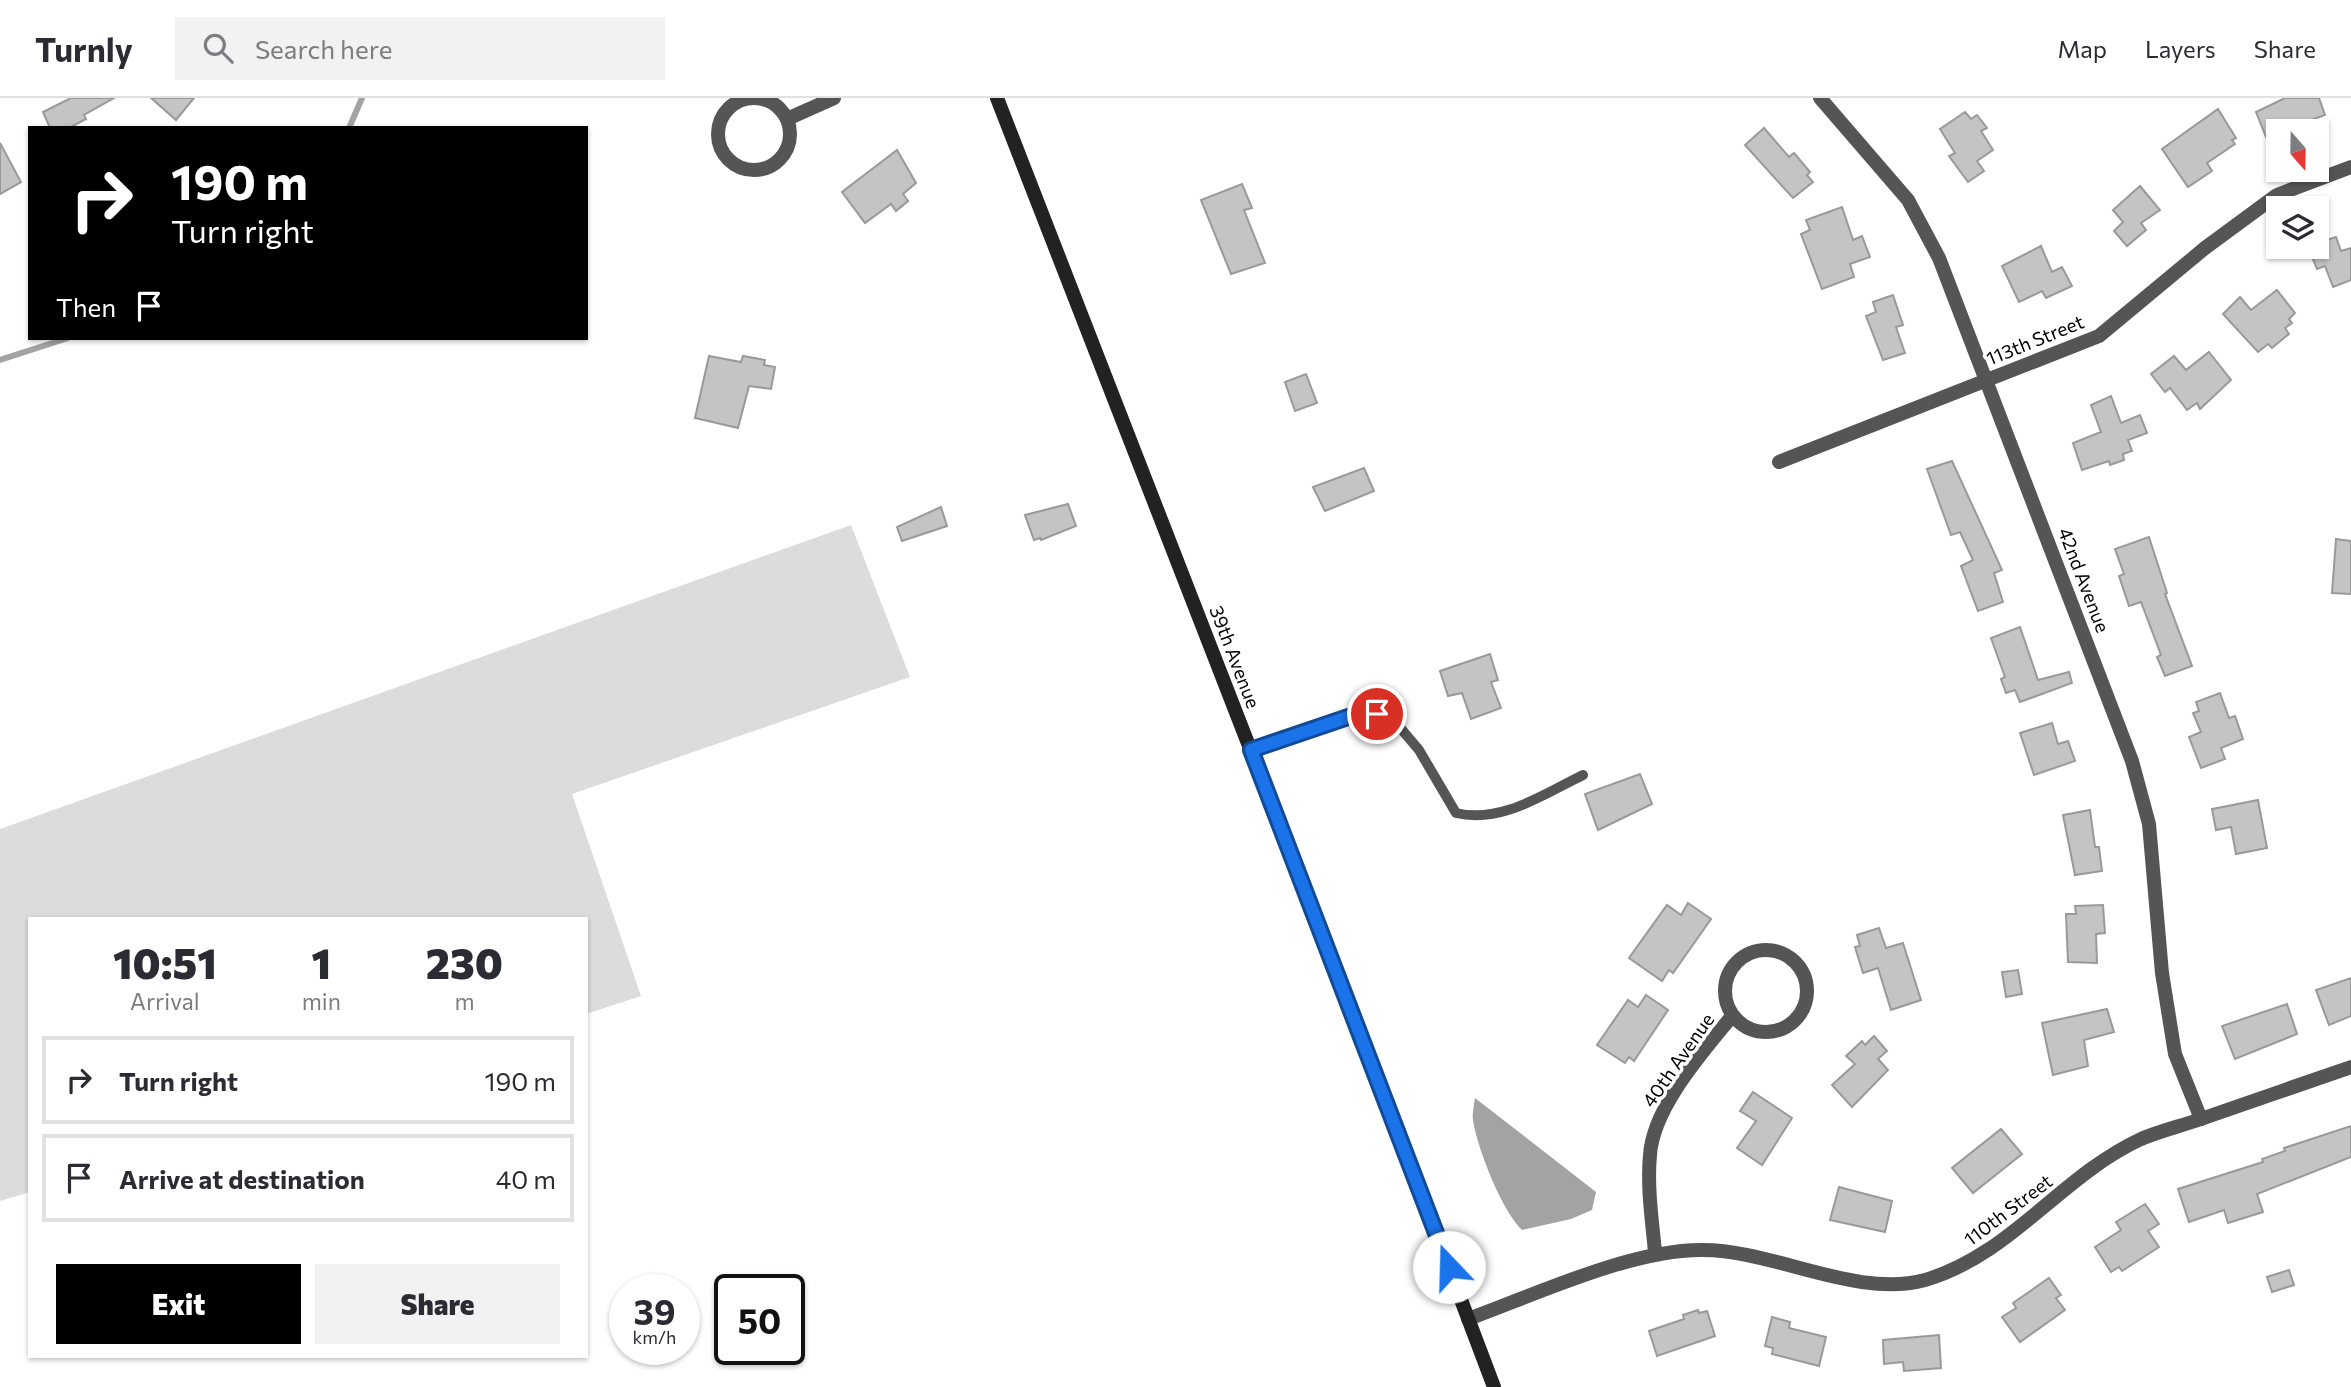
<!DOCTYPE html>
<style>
body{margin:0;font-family:Commissioner,sans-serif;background:#f2f2f3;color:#2b2b33;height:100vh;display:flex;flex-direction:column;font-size:26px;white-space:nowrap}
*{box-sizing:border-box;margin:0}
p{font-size:23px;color:#7c7c81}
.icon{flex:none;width:38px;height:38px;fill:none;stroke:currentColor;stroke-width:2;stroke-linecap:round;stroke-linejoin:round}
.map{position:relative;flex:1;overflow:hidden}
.side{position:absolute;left:28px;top:819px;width:560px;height:441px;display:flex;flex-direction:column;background:#fff;border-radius:0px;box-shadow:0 2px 5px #0004}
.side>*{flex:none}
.top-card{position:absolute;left:28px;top:28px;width:560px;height:214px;border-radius:0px;box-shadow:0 2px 5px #0004;background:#000;color:#fff;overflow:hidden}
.needle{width:46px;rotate:160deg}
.buttons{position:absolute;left:2266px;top:21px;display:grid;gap:14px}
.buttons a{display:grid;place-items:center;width:63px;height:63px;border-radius:0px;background:#fff;box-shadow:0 2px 5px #0004;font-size:35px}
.speed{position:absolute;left:609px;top:1176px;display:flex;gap:14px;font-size:35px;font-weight:700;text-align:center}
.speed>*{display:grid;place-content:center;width:91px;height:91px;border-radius:50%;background:#fff;box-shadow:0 2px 5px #0004;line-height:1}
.speed small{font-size:18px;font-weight:400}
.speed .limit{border:4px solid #111;border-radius:10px;background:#fff;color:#111}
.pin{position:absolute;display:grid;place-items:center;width:60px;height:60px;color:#fff;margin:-30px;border:4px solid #fff;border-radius:50%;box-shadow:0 2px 7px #0007}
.me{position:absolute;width:77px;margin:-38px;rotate:339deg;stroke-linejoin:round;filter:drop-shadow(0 0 5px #0008)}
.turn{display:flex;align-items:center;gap:24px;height:147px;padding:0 28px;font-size:32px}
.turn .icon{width:91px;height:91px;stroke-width:2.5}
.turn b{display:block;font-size:49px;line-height:60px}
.then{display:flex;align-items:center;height:66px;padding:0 28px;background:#0003;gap:14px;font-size:26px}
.eta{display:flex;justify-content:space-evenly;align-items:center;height:119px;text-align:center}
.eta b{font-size:42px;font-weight:800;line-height:49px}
.action{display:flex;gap:14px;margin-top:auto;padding:14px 28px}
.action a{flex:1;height:80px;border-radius:0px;background:#000;color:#fff;font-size:28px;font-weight:800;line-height:80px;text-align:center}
.action a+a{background:#f2f2f3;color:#2b2b33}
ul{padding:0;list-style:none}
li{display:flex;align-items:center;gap:21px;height:88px;margin:0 14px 10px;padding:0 14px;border:4px solid #e1e1e2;border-radius:0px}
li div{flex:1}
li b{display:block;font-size:26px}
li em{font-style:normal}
header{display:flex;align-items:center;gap:42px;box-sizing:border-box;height:98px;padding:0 35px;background:#fff;border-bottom:2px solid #e1e1e2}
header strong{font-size:33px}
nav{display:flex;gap:38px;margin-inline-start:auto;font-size:24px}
.search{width:490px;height:63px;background:#f2f2f3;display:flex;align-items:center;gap:18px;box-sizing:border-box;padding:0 24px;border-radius:0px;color:#7c7c81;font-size:26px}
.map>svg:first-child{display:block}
.green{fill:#dcdcdc}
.water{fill:#a3a3a3}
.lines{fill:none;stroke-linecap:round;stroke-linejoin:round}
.stream{stroke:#a3a3a3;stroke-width:6}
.building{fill:#c4c4c4;stroke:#999;stroke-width:2}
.lane{stroke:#555;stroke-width:10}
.street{stroke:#555;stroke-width:14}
.secondary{stroke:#222;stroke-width:14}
.route-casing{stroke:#114b97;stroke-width:18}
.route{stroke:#1a73e8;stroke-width:12}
.labels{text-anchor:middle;stroke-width:7;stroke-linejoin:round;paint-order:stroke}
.street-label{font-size:19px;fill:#000;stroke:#fff}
</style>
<header>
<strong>Turnly</strong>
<div class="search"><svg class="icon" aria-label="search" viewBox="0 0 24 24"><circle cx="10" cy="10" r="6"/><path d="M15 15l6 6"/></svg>Search here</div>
<nav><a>Map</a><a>Layers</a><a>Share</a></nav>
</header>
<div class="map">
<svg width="2351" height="1289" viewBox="0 0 2351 1289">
<rect width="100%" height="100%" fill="#fff"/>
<path class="green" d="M851,427L910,579L572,696L641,898L586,916V821H30V1094L0,1103V731Z"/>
<path class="water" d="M1475,1000L1596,1094L1592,1112L1571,1121L1522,1132C1502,1113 1477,1050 1473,1022C1472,1015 1474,1007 1475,1000Z"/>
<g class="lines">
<g class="stream">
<path d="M349,30L362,0"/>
<path d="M0,262L68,240"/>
</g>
</g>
<g class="building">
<path d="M71,0H114L84,17L86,21L69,30H50L43,14Z"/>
<path d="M151,0H194L176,22Z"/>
<path d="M2285,0H2319L2325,17L2266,39L2256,14Z"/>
<path d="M2218,11L2236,40L2232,42L2235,46L2207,65L2212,73L2188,89L2162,51Z"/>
<path d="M1965,14L1971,21L1977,17L1987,30L1981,33L1993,52L1977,63L1984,73L1968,84L1949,58L1955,55L1940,31Z"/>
<path d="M1764,30L1789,59L1794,55L1810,74L1807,77L1813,84L1793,100L1745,47Z"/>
<path d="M0,45L21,84L0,96Z"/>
<path d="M897,52L916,85L903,96L908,103L896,113L891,106L865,125L842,94Z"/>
<path d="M1242,86L1252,110L1244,112L1265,165L1231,176L1201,102Z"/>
<path d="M2140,88L2160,112L2141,125L2146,132L2127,148L2114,133L2123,124L2113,112Z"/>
<path d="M1842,109L1853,142L1862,138L1870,159L1850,166L1854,179L1822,191L1801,136L1810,132L1806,122Z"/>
<path d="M2336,139L2341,153L2351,150V182L2333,189L2325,168L2317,171L2308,149H2317V145Z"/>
<path d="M2041,148L2052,174L2062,169L2072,188L2046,200L2042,193L2019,204L2002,168Z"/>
<path d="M2277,192L2295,215L2289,221L2292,225L2285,230L2289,236L2272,250L2268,246L2258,254L2223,216L2240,199L2251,212Z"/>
<path d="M1893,197L1903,227L1896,229L1905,255L1883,262L1866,218L1876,214L1873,204Z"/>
<path d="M2209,254L2231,282L2200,311L2197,305L2187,312L2170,290L2165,294L2151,276L2174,258L2186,272Z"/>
<path d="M709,258L741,264L743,258L765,262L764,267L775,269L771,291L749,288L738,330L695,320Z"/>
<path d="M1306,276L1317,305L1295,313L1285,284Z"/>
<path d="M2111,298L2121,325L2140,317L2147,335L2128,342L2132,353L2123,356L2124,362L2110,367L2109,363L2082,372L2073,345L2101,334L2091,307Z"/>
<path d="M1952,363L2002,472L1994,475L2003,504L1978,513L1961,468L1973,462L1960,434L1951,437L1927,371Z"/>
<path d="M1364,370L1374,393L1325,413L1313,389Z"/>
<path d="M1068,406L1076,428L1041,442L1040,440L1034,442L1025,417Z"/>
<path d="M941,409L947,428L902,443L897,429Z"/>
<path d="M2149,439L2167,495L2165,496L2192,568L2165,578L2157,559L2161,557L2141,504L2129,508L2119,478L2124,476L2115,451Z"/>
<path d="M2336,441L2351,443V496L2332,495Z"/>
<path d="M2020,529L2038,582L2069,574L2072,585L2020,604L2015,592L2006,595L2001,581L2005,579L1991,540Z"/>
<path d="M1490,556L1498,582L1491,584L1501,610L1471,621L1462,595L1448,598L1440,573Z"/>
<path d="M2220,595L2229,620L2235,618L2243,641L2221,650L2225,661L2201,670L2189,639L2201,634L2193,615L2199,613L2196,604Z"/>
<path d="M2052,625L2058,646L2068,643L2075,663L2034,677L2020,635Z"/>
<path d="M1640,676L1652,706L1598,732L1585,696Z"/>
<path d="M2258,702L2267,750L2236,756L2231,729L2216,732L2212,711Z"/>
<path d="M2090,712L2095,749H2099L2102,773L2075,777L2063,717Z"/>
<path d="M1688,805L1711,821L1673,875L1669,872L1662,883L1629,860L1667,807L1681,817Z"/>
<path d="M2103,807L2105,835L2096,836L2097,865L2068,864L2066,816H2076L2075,808Z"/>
<path d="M1879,830L1886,850L1903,845L1921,902L1891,912L1878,870L1863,875L1855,849L1860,848L1857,837Z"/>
<path d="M2018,872L2022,896L2006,899L2002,874Z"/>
<path d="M2351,880V918L2329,927L2316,892Z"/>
<path d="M1646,897L1668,912L1634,963L1629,959L1625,965L1597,947L1628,902L1638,909Z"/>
<path d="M2287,906L2297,936L2235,961L2222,928Z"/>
<path d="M2107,911L2114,934L2084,942L2088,968L2053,977L2042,925Z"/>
<path d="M1874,938L1887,953L1878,961L1888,972L1852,1009L1832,987L1855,966L1846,958L1862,943L1865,947Z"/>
<path d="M1753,994L1792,1020L1762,1067L1737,1050L1756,1023L1740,1013Z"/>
<path d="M2351,1028V1059L2257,1096L2263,1114L2228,1125L2224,1112L2189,1124L2178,1091L2263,1064L2262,1061L2285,1053L2284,1050Z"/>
<path d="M2001,1031L2022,1056L1973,1095L1952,1070Z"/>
<path d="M1839,1089L1892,1103L1885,1134L1830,1122Z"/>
<path d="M2145,1106L2159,1126L2148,1133L2159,1149L2122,1173L2119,1169L2111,1174L2095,1149L2121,1132L2116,1124Z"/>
<path d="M2289,1172L2294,1187L2272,1194L2267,1179Z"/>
<path d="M2049,1180L2061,1197L2056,1200L2065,1212L2020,1244L2002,1219L2016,1210L2013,1205Z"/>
<path d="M1698,1212L1699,1215L1707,1213L1715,1238L1657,1258L1649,1233L1684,1221L1683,1217Z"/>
<path d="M1772,1219L1790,1224L1789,1230L1826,1239L1819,1268L1772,1256L1773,1250L1765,1248Z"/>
<path d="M1939,1237L1941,1270L1904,1273L1903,1264L1884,1266L1883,1242Z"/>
</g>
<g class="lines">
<path class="lane" d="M1251,652L1354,617L1377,616L1397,626L1419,652L1456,715C1501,726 1544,696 1583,677"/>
<g class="street">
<circle cx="754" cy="36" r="36"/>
<path d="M1820,0L1908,102L1939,160L2132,663L2149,726L2162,875L2175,956L2201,1021"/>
<path d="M787,21L834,0"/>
<path d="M1779,364L2099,238L2205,150L2277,97L2351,69"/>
<circle cx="1766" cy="893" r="41"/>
<path d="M1655,1154C1652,1122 1647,1089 1650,1057C1653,1009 1703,954 1732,918"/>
<path d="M1468,1221C1537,1196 1630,1152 1701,1152C1772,1151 1856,1201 1925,1182C2011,1157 2061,1078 2141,1041C2160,1033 2181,1028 2201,1021C2251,1004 2301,986 2351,969"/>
</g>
<path class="secondary" d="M997,0L1342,887L1494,1289"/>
</g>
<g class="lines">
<defs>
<path id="route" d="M1377,616L1354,617L1251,652L1449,1169"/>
</defs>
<use href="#route" class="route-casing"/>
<use href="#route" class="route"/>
</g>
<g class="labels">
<g class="street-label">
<text transform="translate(2035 242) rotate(-22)" y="7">113th Street</text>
<text transform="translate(2084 482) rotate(69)" y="7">42nd Avenue</text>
<text transform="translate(1235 559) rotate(69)" y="7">39th Avenue</text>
<text transform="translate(1678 962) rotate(-55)" y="7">40th Avenue</text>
<text transform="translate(2008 1112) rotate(-37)" y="7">110th Street</text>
</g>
</g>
</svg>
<div class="buttons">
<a><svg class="needle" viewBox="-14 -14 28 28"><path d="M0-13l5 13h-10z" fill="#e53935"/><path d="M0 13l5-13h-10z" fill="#7c7c81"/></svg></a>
<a><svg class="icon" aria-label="layers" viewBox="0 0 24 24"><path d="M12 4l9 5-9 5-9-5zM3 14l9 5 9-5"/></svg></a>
</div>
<div class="speed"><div>39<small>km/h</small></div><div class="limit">50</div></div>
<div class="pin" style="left:1377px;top:616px;background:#d93025"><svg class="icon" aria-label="arrive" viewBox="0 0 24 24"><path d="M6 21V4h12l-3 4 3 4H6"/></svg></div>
<svg class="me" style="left:1449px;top:1169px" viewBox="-20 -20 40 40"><circle r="19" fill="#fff"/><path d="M0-13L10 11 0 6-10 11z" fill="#1a73e8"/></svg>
<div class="top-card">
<div class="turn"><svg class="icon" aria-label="right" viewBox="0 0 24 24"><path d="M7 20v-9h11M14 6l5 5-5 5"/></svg><div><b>190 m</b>Turn right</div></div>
<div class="then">Then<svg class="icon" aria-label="arrive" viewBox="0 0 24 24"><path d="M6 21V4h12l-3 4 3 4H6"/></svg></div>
</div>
<section class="side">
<div class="eta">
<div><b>10:51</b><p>Arrival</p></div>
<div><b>1</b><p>min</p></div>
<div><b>230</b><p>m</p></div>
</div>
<ul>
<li><svg class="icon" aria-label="right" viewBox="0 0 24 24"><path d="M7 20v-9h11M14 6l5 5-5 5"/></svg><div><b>Turn right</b></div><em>190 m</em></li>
<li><svg class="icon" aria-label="arrive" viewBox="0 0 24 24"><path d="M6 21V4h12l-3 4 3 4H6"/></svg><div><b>Arrive at destination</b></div><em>40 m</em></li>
</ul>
<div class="action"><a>Exit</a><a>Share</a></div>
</section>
</div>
